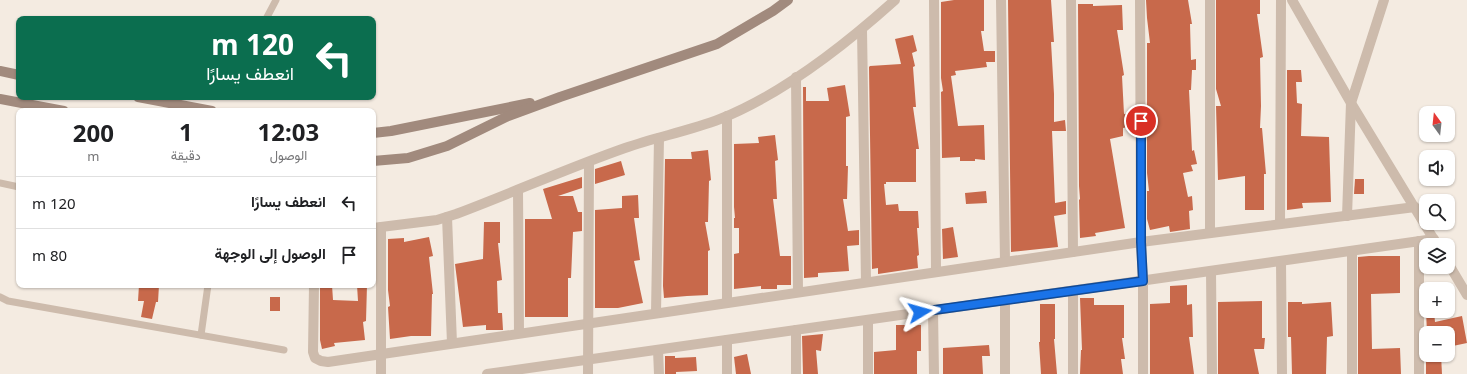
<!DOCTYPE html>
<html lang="ar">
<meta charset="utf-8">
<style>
body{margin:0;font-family:"Noto Sans",Vazirmatn,sans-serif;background:#f6f6f6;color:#202124;direction:rtl;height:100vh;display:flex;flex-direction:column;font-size:15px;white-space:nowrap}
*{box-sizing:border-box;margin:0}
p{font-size:13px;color:#757577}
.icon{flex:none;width:22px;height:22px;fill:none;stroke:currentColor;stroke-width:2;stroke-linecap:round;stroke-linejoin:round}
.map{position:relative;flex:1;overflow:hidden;direction:ltr}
.side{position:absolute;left:16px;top:108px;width:360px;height:180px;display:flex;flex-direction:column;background:#fff;border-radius:8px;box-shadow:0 1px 3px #0004;direction:rtl}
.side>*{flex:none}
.hud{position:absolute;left:16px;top:16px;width:360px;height:84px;border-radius:8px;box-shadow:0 1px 3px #0004;direction:rtl;background:#0b6e4f;color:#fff;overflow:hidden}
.needle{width:26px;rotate:345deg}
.fabs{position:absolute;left:1419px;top:106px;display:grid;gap:8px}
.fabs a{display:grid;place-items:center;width:36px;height:36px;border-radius:8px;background:#fff;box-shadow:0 1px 3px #0004;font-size:20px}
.pin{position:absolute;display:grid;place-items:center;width:34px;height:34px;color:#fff;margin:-17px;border:2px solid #fff;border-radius:50%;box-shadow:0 1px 4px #0007}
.me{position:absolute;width:44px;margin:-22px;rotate:82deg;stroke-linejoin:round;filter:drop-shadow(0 0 3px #0008)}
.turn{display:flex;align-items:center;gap:14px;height:84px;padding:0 16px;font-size:18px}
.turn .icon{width:52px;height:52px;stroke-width:2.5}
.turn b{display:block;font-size:28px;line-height:34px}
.eta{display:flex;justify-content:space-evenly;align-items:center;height:68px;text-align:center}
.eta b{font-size:24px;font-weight:700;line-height:28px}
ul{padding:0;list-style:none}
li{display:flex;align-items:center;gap:12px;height:52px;padding:0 16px;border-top:1px solid #e0e0e0}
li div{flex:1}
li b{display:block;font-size:15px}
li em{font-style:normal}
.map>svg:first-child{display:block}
.building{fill:#c8694b}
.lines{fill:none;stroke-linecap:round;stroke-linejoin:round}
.lane{stroke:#cdbbac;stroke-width:7}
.street{stroke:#cdbbac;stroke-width:10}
.secondary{stroke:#a18a7d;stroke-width:10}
.route-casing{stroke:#114b97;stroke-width:10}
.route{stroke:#1a73e8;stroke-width:7}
</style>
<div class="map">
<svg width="1467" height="374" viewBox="0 0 1467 374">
<rect width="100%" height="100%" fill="#f4ebe1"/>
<g class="building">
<path d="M954,0H984V31H981L984,51H995V62H986L987,67L955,71L956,75L951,76L958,126L984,125L985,160L975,159V161H960V157L942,158L941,92L943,91L941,78V2Z"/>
<path d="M1008,0H1051L1054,42H1051L1054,94V122L1065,120L1066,131H1052L1055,203L1066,201V214L1054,216L1058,247L1011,252Z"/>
<path d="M1146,0H1188L1192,24H1190L1191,60L1196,59V70H1192L1191,90H1189L1192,151L1194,150L1197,164L1191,165L1193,171L1183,173L1188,197L1192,196L1193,210L1189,211L1190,229L1170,232L1169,226L1150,230L1147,219V191H1149L1147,173V43H1150L1147,18Z"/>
<path d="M1216,0H1260V14H1257L1263,57L1260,58L1261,106L1260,128H1262L1266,174H1264V210H1245V176L1218,180L1216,106H1221L1216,89Z"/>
<path d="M1078,4H1093V6L1122,5L1123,30H1117L1124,75L1122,76L1124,114L1134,113V126L1123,128V136L1110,139L1125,228L1095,233L1096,236L1080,238L1079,200L1080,199L1079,186Z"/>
<path d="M913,35L917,51L912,53L915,66L913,67L916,107H913L919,149H916V182H886V184H884L886,205L898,204L899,211H918L919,228H917L919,255L917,256L918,268L878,274V268L872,269L869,67L870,66L901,64L895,39Z"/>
<path d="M1287,70H1301L1302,82H1296L1297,103L1302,104L1301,136L1329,137L1331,202L1302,203L1303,208L1287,210Z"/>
<path d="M845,85L850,116L846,117V166H848L847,199H843L848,231L859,230V245L847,246L849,271L818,273V277L804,278L803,87H806V101H829L827,88Z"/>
<path d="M775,135L778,160L775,161L777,199H773L780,256H791V285H777V289H761V286L734,289V254L739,253V228H734V218H735L734,207V144L759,143L758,137Z"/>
<path d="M708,150L711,180L709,181L708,222H705L710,250L708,251V295L687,296L664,298L663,286L665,159H692L691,152Z"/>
<path d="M621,161L625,175L595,184V169Z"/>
<path d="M582,177V188L558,196H573L578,212H582V231L573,232L571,278H568V317H525V219H552L543,189Z"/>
<path d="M1355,179H1364V194H1354Z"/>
<path d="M986,191L987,203L966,204L965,193Z"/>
<path d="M638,195L639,218H634L640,260L634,261L643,303L618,308H595V210L622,208V196Z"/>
<path d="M484,222H500V243H498L502,280L497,281L498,313H502L503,330H486V325L463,327L455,264L483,259Z"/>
<path d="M953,227L958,257L943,259L942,229Z"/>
<path d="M429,237L433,256L429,257L433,294H432L431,336H411L390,339L388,307L390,306L388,290V239L404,238V242Z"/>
<path d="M1369,256H1400V293L1371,294L1372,349L1400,348L1401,374H1358V257Z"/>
<path d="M139,285H159L158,302H156L152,319L141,317L144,301H138Z"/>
<path d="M332,285L333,300L358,301L357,285H367L366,321L363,322L365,340L334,343L335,346L322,349L320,340V287Z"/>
<path d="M1187,285V305L1192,304L1193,337H1189L1194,374H1150V304L1170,303V286Z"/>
<rect x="270" y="297" width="10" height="14"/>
<path d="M1080,298H1094V305H1124V338H1122L1125,359H1121L1123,374H1080L1081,350H1082Z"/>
<path d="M1262,301V338H1265L1264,349H1254L1259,374H1218V302Z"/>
<path d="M1288,302H1302V304L1331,302L1333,336L1327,337L1326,374H1292L1291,337H1288Z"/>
<path d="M1040,304H1055V339H1054L1057,374H1041L1039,342H1040Z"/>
<path d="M1426,311H1434L1435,322L1462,316L1467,343L1448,347V333H1427Z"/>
<path d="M896,325H921V351H917V374H874V352L896,350Z"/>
<path d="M823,334L821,351L816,350L818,374H803L802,336Z"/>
<path d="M989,345L990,356H982L983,374H943V348Z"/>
<path d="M747,354L751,374H736L734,357Z"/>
<path d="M1426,355H1441L1442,374H1426Z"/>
<path d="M665,356H675V358L696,357L697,371L676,372V374H665Z"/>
</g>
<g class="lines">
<g class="lane">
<path d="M266,19L276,0"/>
<path d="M0,183L19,187"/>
<path d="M0,297L8,301L284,350"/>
<path d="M201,335L208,285"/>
</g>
<g class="street">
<path d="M934,0L936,272"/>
<path d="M1001,0L1005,262"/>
<path d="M1071,0L1073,252"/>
<path d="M1140,0L1141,242L1143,281V374"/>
<path d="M1210,0V233"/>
<path d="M1292,0L1351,103L1436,243"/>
<path d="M862,30L866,282"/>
<path d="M796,77L798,292"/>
<path d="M727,116V303"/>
<path d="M518,190L519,333"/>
<path d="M1347,216L1351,103L1384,0"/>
<path d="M447,217L452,343"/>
<path d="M1280,224L1281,0"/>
<path d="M373,228L437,220L456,214C512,193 568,168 625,148C656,137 689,131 720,119C783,94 845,45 895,0"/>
<path d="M1419,241V374"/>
<path d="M1352,251V374"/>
<path d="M1281,261L1282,374"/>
<path d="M1448,263L1467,295"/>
<path d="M1211,271L1212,374"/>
<path d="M314,285L313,352L315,358L321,361L328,362L1141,242L1415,207"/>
<path d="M1073,291V374"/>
<path d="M1005,300V374"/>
<path d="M933,311L934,374"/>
<path d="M656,313L659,138"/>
<path d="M868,320V374"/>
<path d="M796,330V374"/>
<path d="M727,340V374"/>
<path d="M658,350L659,374"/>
<path d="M381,374V227"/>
<path d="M487,374L1434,239"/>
<path d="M588,374L589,162"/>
</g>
<g class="secondary">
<path d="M0,71L19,75"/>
<path d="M138,97L212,111"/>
<path d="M0,99L64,111"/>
<path d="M373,133L391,131L530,103"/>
<path d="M373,161L408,158L447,146L506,117L560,97L717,44L773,11L788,0"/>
</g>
</g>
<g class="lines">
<defs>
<path id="route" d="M920,312L1143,281L1141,242V121"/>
</defs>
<use href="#route" class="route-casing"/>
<use href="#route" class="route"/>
</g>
</svg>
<div class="fabs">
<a><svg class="needle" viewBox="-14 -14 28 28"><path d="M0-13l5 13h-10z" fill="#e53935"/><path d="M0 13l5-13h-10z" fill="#757577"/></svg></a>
<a><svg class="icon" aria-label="sound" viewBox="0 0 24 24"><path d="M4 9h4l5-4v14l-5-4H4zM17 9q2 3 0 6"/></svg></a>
<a><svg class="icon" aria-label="search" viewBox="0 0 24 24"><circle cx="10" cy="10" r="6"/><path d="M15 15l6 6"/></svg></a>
<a><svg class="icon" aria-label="layers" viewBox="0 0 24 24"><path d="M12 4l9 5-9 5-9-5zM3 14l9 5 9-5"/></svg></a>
<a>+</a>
<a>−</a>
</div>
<div class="pin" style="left:1141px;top:121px;background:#d93025"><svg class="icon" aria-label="arrive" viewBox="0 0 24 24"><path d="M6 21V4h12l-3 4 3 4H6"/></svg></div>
<svg class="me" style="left:920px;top:312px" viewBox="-20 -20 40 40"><path d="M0-17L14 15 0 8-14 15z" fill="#1a73e8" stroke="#fff" stroke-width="4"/></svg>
<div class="hud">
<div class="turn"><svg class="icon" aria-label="left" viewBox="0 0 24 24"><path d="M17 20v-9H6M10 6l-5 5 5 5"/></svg><div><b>120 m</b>انعطف يسارًا</div></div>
</div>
<section class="side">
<div class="eta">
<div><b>12:03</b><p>الوصول</p></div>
<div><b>1</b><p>دقيقة</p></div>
<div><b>200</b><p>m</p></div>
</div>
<ul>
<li><svg class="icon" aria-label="left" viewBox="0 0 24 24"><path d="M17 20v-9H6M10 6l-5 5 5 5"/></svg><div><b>انعطف يسارًا</b></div><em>120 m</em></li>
<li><svg class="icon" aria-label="arrive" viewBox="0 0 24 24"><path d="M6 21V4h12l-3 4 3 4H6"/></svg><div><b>الوصول إلى الوجهة</b></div><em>80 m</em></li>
</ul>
</section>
</div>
